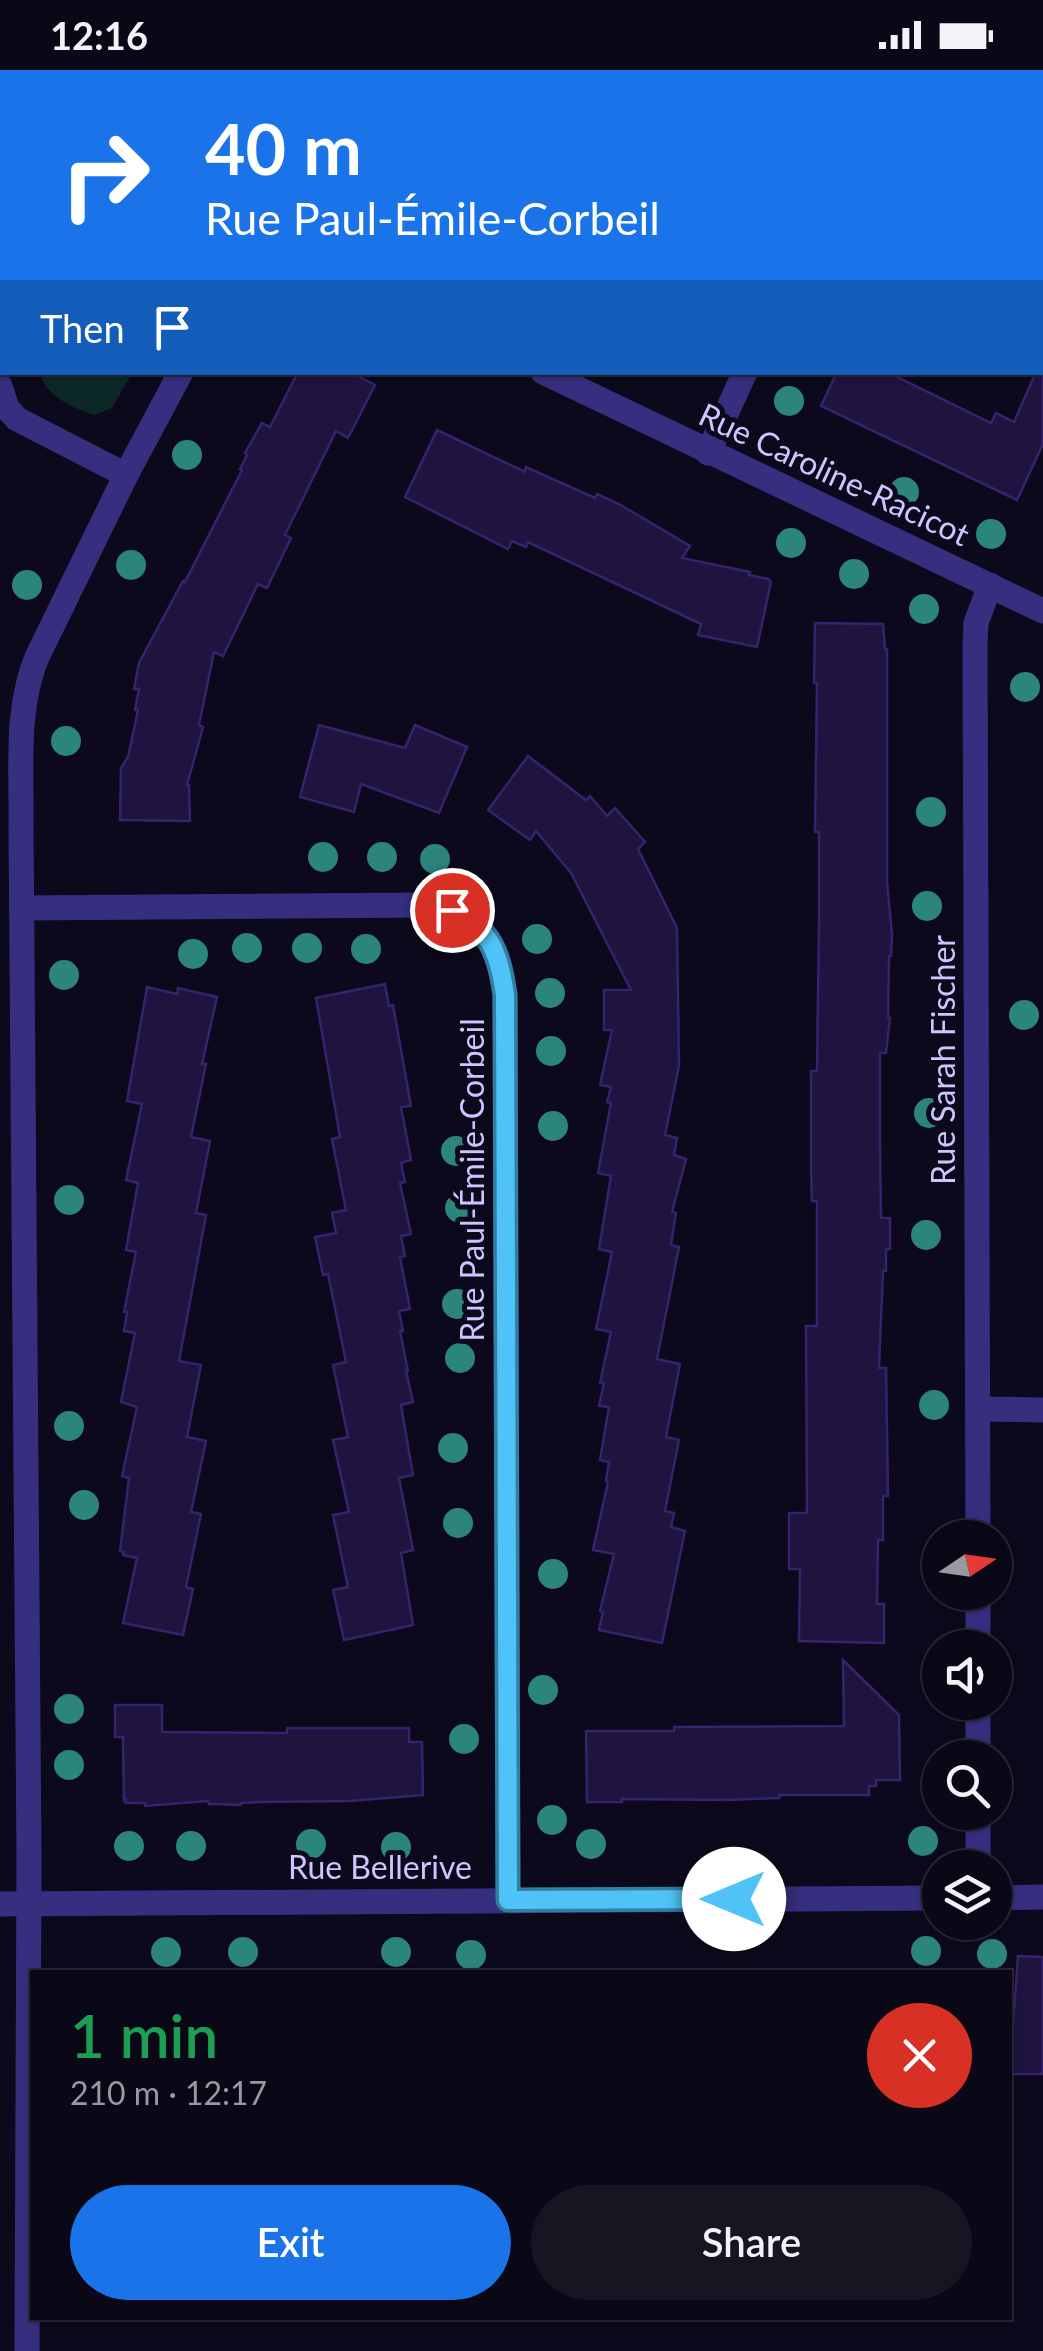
<!DOCTYPE html>
<meta charset="utf-8">
<style>
body{margin:0;font-family:Lato,sans-serif;background:#181523;color:#f1f3f6;height:100vh;display:flex;flex-direction:column;font-size:38px;white-space:nowrap}
*{box-sizing:border-box;margin:0}
p{font-size:32px;color:#9999a1}
.icon{flex:none;width:55px;height:55px;fill:none;stroke:currentColor;stroke-width:2;stroke-linecap:round;stroke-linejoin:round}
.map{position:relative;flex:1;overflow:hidden}
.panel{position:absolute;left:30px;top:1900px;width:982px;height:350px;display:flex;flex-direction:column;background:#0a0716;border-radius:0px;box-shadow:0 2px 8px #0004,0 0 0 2px #2a2835}
.panel>*{flex:none}
.top-card{position:absolute;left:0px;top:0px;width:1045px;height:305px;box-shadow:0 2px 8px #0004,0 0 0 2px #2a2835;background:#1a73e8;color:#fff;overflow:hidden}
.needle{width:65px;rotate:77deg}
.buttons{position:absolute;left:922px;top:1450px;display:grid;gap:20px}
.buttons a{display:grid;place-items:center;width:90px;height:90px;border-radius:50%;background:#0a0716;box-shadow:0 2px 8px #0004,0 0 0 2px #2a2835;font-size:50px}
.pin{position:absolute;display:grid;place-items:center;width:85px;height:85px;color:#fff;margin:-42px;border:5px solid #fff;border-radius:50%;box-shadow:0 2px 10px #0007}
.me{position:absolute;width:110px;margin:-55px;rotate:270deg;stroke-linejoin:round;filter:drop-shadow(0 0 8px #0008)}
.turn{display:flex;align-items:center;gap:35px;height:210px;padding:0 40px;font-size:45px}
.turn .icon{width:130px;height:130px;stroke-width:2.5}
.turn b{display:block;font-size:70px;line-height:85px}
.then{display:flex;align-items:center;height:95px;padding:0 40px;background:#0003;gap:20px;font-size:38px}
.round{display:grid;place-items:center;flex:none;width:105px;height:105px;border-radius:52px;background:#181523}
.head{display:flex;align-items:center;justify-content:space-between;height:170px;padding:0 40px}
h1{font-size:60px;font-weight:600;line-height:75px;color:#1e9e55}
.action{display:flex;gap:20px;margin-top:auto;padding:20px 40px}
.action a{flex:1;height:115px;border-radius:60px;background:#1a73e8;color:#fff;font-size:40px;font-weight:600;line-height:115px;text-align:center}
.action a+a{background:#181523;color:#f1f3f6}
.status{display:flex;justify-content:space-between;align-items:center;height:70px;padding:0 50px;background:#0a0716;direction:ltr}
.status svg{height:28px;fill:currentColor}
.map>svg:first-child{display:block}
.green{fill:#0c2727}
.building{fill:#1e143f;stroke:#35236e;stroke-width:2.5}
.lines{fill:none;stroke-linecap:round;stroke-linejoin:round}
.minor{stroke:#362f80;stroke-width:25}
.tree{fill:#2c857b}
.route-casing{stroke:#337fa1;stroke-width:25}
.route{stroke:#4fc3f7;stroke-width:18}
.labels{text-anchor:middle;stroke-width:10;stroke-linejoin:round;paint-order:stroke}
.street-label{font-size:32px;fill:#cec5ff;stroke:#0d091d}
</style>
<div class="status"><b>12:16</b><svg viewBox="0 0 49 12"><path d="M0 12V9h3v3zM5 12V6h3v6zM10 12V3h3v9zM15 12V0h3v12zM26 1h20v11H26zM47 4h2v5h-2z"/></svg></div>
<div class="map">
<svg width="1043" height="2281" viewBox="0 0 1043 2281">
<rect width="100%" height="100%" fill="#0d091d"/>
<path class="green" d="M40,303V302L132,303L112,338L94,345C73,338 45,326 40,303Z"/>
<g class="building">
<path d="M1043,287V374L1017,430L821,336L837,302H887L991,353L996,343L1014,352L1036,302H1042Z"/>
<path d="M298,302H350L375,315L348,368L336,361L285,465L291,468L267,518L258,514L223,586L214,582L199,655L203,657L187,715H189L190,751L120,750L121,698L128,687L138,640H135L139,619H134L139,593L183,511L185,512L242,400L240,399L247,385L245,383L262,353L270,357Z"/>
<path d="M437,360L525,402L526,397L595,428L597,424L619,434L690,476L682,488L750,502L749,505L768,509L771,512L757,577L698,565L701,554L528,472L526,477L512,471L508,479L405,427Z"/>
<path d="M815,553L883,554L885,579H887V812L892,864L891,886H889L888,948H890L886,983H880V1076L881,1148H890V1179H886V1201H883L879,1298H886L888,1426H883V1470H878L877,1534H884V1573L799,1571L800,1499H789V1443H807L806,1256H817V1131H812L811,1100V1001H817L819,852V762H815L817,613H814Z"/>
<path d="M319,655L405,678L415,655L467,677L439,743L361,714L354,742L300,727Z"/>
<path d="M528,686L586,730L590,726L607,746L615,738L645,772L638,779L677,858L679,996L665,1065L677,1068L674,1085L686,1089L672,1142L676,1143L671,1175L679,1177L657,1289L680,1294L666,1367L679,1370L665,1441L674,1443L671,1457L685,1461L662,1573L599,1560L603,1542L600,1541L614,1484L593,1480L608,1412L606,1411L609,1392L600,1390L609,1337L599,1336L604,1313H600L611,1262L596,1259L612,1182L599,1179L611,1106L598,1103L611,1033L607,1032L611,1017L600,1015L612,960H604V920H631L571,803L536,761L530,770L488,740Z"/>
<path d="M385,914L389,936L393,935L411,1036L401,1037L411,1090L401,1093L405,1112L400,1113L411,1164L401,1166L405,1186L400,1187L410,1239L399,1241L403,1261H400L408,1301H406L413,1332L401,1335L413,1405L399,1408L413,1480L401,1483L413,1555L344,1570L333,1520L348,1517L333,1445L349,1442L333,1370L348,1367L333,1295L346,1292L328,1204L323,1205L315,1167L336,1163L332,1143L346,1140L332,1069L340,1067L316,928Z"/>
<path d="M147,917L177,924L178,918L217,927L202,994H206L191,1067L210,1071L196,1143L206,1145L179,1291L201,1295L187,1367L206,1371L191,1442L201,1444L186,1517L193,1519L183,1565L123,1553L137,1488L123,1485L124,1482L120,1481L129,1408L122,1406L137,1337L121,1332L135,1263L124,1261L127,1242H124L136,1182L126,1180L138,1113L126,1110L142,1034L127,1031Z"/>
<path d="M843,1590L899,1645L900,1710H876V1716H869V1725H779V1728L726,1730L622,1729V1732H587L586,1661H674V1657L844,1656Z"/>
<path d="M115,1635H162V1662L287,1663V1658H409V1672H422L423,1725L350,1731L260,1732L241,1733V1735L209,1734L208,1731L145,1736V1733H126V1730L124,1731L123,1667H115Z"/>
<path d="M1018,1886L1043,1887V2004H1010V1955H1013Z"/>
</g>
<g class="lines">
<g class="minor">
<path d="M970,0L975,2"/>
<path d="M339,2L340,0"/>
<path d="M887,2L888,0"/>
<path d="M1042,33H1043"/>
<path d="M0,256L2,92"/>
<path d="M543,302L1043,541"/>
<path d="M0,316L7,338L17,349L126,405"/>
<path d="M708,383L745,302"/>
<path d="M23,838L428,835C483,847 498,870 505,925L508,1830"/>
<path d="M978,1339L1043,1340"/>
<path d="M978,1468L975,574L976,553L990,515"/>
<path d="M978,1522V1578"/>
<path d="M978,1632V1688"/>
<path d="M978,1798V1742"/>
<path d="M995,1828L1043,1827"/>
<path d="M0,1834L940,1828"/>
<path d="M27,2281L29,1788L21,757C22,701 15,640 37,587L126,405L181,302"/>
</g>
</g>
<g class="tree">
<circle cx="789" cy="331" r="15"/>
<circle cx="187" cy="385" r="15"/>
<circle cx="904" cy="422" r="15"/>
<circle cx="991" cy="464" r="15"/>
<circle cx="791" cy="473" r="15"/>
<circle cx="131" cy="495" r="15"/>
<circle cx="854" cy="504" r="15"/>
<circle cx="27" cy="515" r="15"/>
<circle cx="924" cy="539" r="15"/>
<circle cx="1025" cy="617" r="15"/>
<circle cx="66" cy="671" r="15"/>
<circle cx="931" cy="742" r="15"/>
<circle cx="323" cy="787" r="15"/>
<circle cx="382" cy="787" r="15"/>
<circle cx="435" cy="789" r="15"/>
<circle cx="927" cy="836" r="15"/>
<circle cx="537" cy="869" r="15"/>
<circle cx="247" cy="878" r="15"/>
<circle cx="307" cy="878" r="15"/>
<circle cx="366" cy="879" r="15"/>
<circle cx="193" cy="884" r="15"/>
<circle cx="64" cy="905" r="15"/>
<circle cx="550" cy="923" r="15"/>
<circle cx="1024" cy="945" r="15"/>
<circle cx="551" cy="981" r="15"/>
<circle cx="929" cy="1043" r="15"/>
<circle cx="553" cy="1056" r="15"/>
<circle cx="456" cy="1081" r="15"/>
<circle cx="69" cy="1130" r="15"/>
<circle cx="460" cy="1138" r="15"/>
<circle cx="926" cy="1165" r="15"/>
<circle cx="457" cy="1234" r="15"/>
<circle cx="460" cy="1288" r="15"/>
<circle cx="934" cy="1335" r="15"/>
<circle cx="69" cy="1356" r="15"/>
<circle cx="453" cy="1378" r="15"/>
<circle cx="84" cy="1435" r="15"/>
<circle cx="458" cy="1453" r="15"/>
<circle cx="553" cy="1504" r="15"/>
<circle cx="543" cy="1620" r="15"/>
<circle cx="69" cy="1639" r="15"/>
<circle cx="464" cy="1669" r="15"/>
<circle cx="69" cy="1695" r="15"/>
<circle cx="552" cy="1750" r="15"/>
<circle cx="923" cy="1771" r="15"/>
<circle cx="311" cy="1774" r="15"/>
<circle cx="591" cy="1774" r="15"/>
<circle cx="129" cy="1776" r="15"/>
<circle cx="191" cy="1776" r="15"/>
<circle cx="396" cy="1777" r="15"/>
<circle cx="926" cy="1881" r="15"/>
<circle cx="166" cy="1882" r="15"/>
<circle cx="243" cy="1882" r="15"/>
<circle cx="396" cy="1882" r="15"/>
<circle cx="992" cy="1884" r="15"/>
<circle cx="471" cy="1885" r="15"/>
</g>
<g class="lines">
<defs>
<path id="route" d="M452,840C491,861 499,882 505,925L508,1830L734,1829"/>
</defs>
<use href="#route" class="route-casing"/>
<use href="#route" class="route"/>
</g>
<g class="labels">
<g class="street-label">
<text transform="translate(834 405) rotate(25)" y="11">Rue Caroline-Racicot</text>
<text transform="translate(944 990) rotate(-90)" y="11">Rue Sarah Fischer</text>
<text transform="translate(473 1110) rotate(-90)" y="11">Rue Paul-Émile-Corbeil</text>
<text x="380" y="1809">Rue Bellerive</text>
</g>
</g>
</svg>
<div class="buttons">
<a><svg class="needle" viewBox="-14 -14 28 28"><path d="M0-13l5 13h-10z" fill="#e53935"/><path d="M0 13l5-13h-10z" fill="#9999a1"/></svg></a>
<a><svg class="icon" aria-label="sound" viewBox="0 0 24 24"><path d="M4 9h4l5-4v14l-5-4H4zM17 9q2 3 0 6"/></svg></a>
<a><svg class="icon" aria-label="search" viewBox="0 0 24 24"><circle cx="10" cy="10" r="6"/><path d="M15 15l6 6"/></svg></a>
<a><svg class="icon" aria-label="layers" viewBox="0 0 24 24"><path d="M12 4l9 5-9 5-9-5zM3 14l9 5 9-5"/></svg></a>
</div>
<div class="pin" style="left:452px;top:840px;background:#d93025"><svg class="icon" aria-label="arrive" viewBox="0 0 24 24"><path d="M6 21V4h12l-3 4 3 4H6"/></svg></div>
<svg class="me" style="left:734px;top:1829px" viewBox="-20 -20 40 40"><circle r="19" fill="#fff"/><path d="M0-13L10 11 0 6-10 11z" fill="#4fc3f7"/></svg>
<div class="top-card">
<div class="turn"><svg class="icon" aria-label="right" viewBox="0 0 24 24"><path d="M7 20v-9h11M14 6l5 5-5 5"/></svg><div><b>40 m</b>Rue Paul-Émile-Corbeil</div></div>
<div class="then">Then<svg class="icon" aria-label="arrive" viewBox="0 0 24 24"><path d="M6 21V4h12l-3 4 3 4H6"/></svg></div>
</div>
<section class="panel">
<div class="head"><div><h1>1 min</h1><p>210 m · 12:17</p></div><a class="round" style="background:#d93025;color:#fff"><svg class="icon" aria-label="close" viewBox="0 0 24 24"><path d="M6 6l12 12M18 6L6 18"/></svg></a></div>
<div class="action"><a>Exit</a><a>Share</a></div>
</section>
</div>
